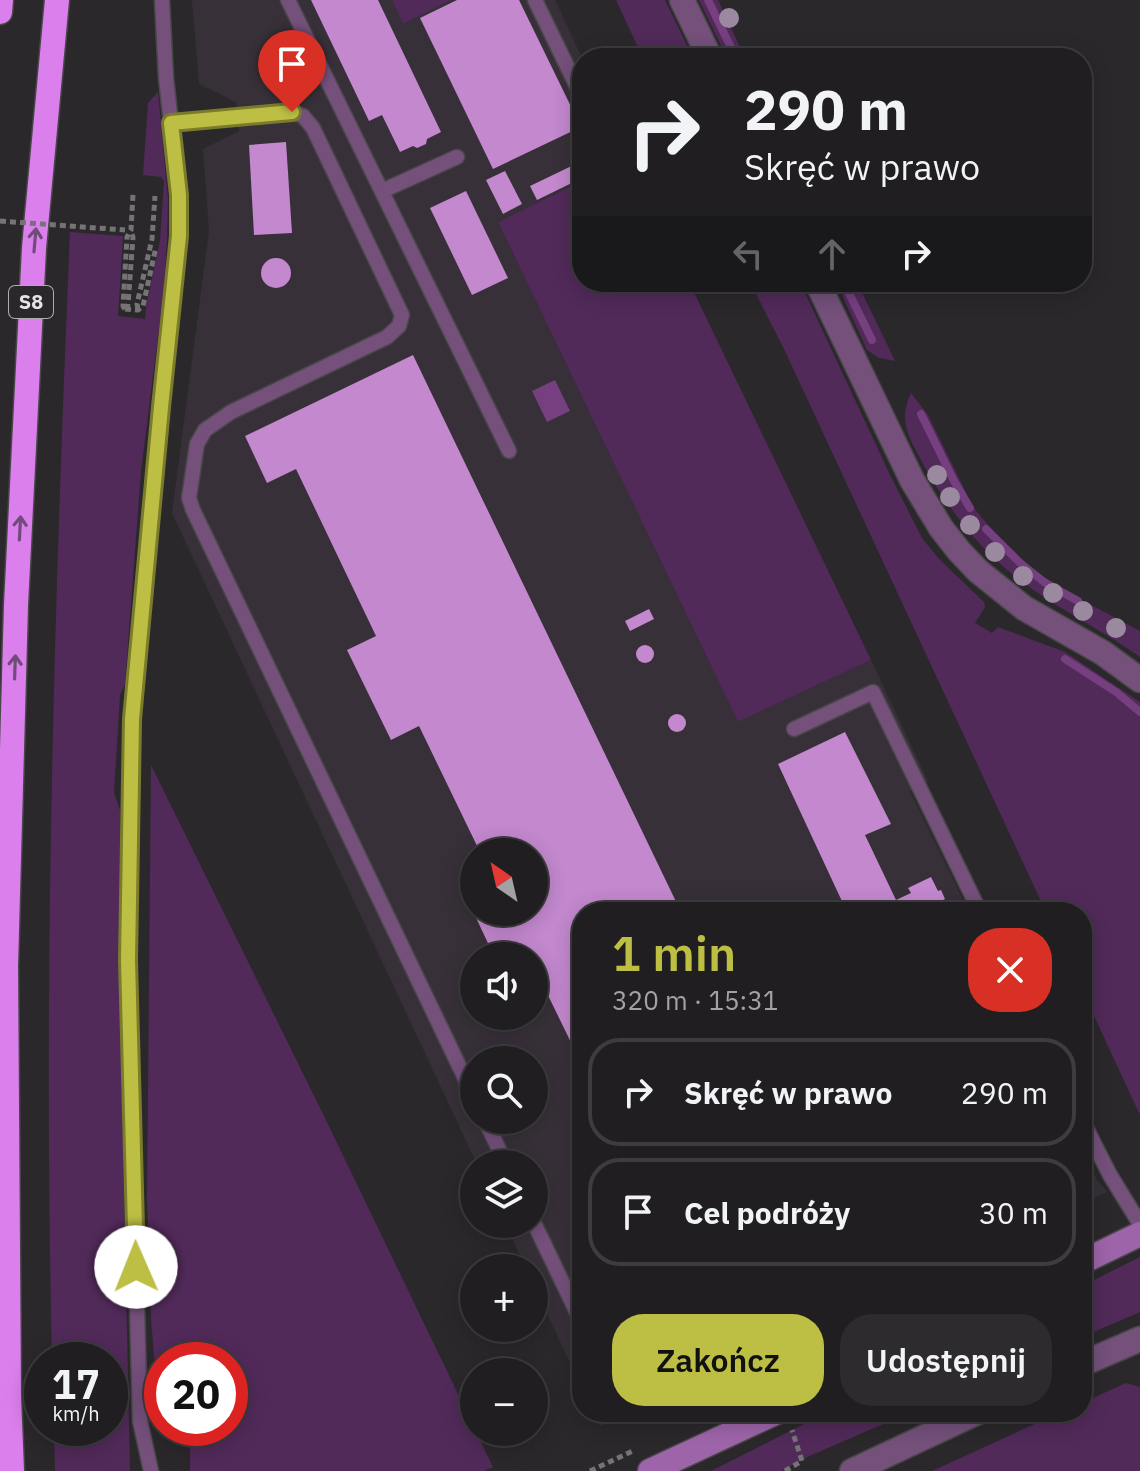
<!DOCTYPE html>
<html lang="pl">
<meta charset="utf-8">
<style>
body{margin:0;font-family:"IBM Plex Sans",sans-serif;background:#2d2b2e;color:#f1f3f6;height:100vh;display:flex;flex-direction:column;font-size:30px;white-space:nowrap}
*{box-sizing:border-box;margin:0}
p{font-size:26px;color:#a2a2a5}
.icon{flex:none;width:44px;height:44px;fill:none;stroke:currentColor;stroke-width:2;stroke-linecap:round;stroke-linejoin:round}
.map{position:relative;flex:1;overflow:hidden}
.details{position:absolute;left:572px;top:902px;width:520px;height:520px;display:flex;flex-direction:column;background:#201e21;border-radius:32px;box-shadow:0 4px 20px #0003,0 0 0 2px #3d3c3f}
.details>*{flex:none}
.guide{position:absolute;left:572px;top:48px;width:520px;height:244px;border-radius:32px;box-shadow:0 4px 20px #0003,0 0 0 2px #3d3c3f;background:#201e21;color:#f1f3f6;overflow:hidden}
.needle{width:52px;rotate:326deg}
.tools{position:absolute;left:460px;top:838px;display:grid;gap:16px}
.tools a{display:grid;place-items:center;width:88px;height:88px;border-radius:50%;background:#201e21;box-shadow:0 4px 20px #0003,0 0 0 2px #3d3c3f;font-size:40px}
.speed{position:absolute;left:24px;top:1342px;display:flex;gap:16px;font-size:40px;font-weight:700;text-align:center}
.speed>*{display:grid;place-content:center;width:104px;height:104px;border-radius:50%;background:#201e21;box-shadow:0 4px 20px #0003,0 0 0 2px #3d3c3f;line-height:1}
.speed small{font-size:20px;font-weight:400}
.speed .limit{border:12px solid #d22;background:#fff;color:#111}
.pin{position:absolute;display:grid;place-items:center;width:68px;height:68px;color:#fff;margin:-82px -34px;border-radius:50% 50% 50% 0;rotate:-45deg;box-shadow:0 0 8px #0007}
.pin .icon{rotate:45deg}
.me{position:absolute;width:88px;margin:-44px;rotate:359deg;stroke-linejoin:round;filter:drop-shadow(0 0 6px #0008)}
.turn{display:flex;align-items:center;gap:28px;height:168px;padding:0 40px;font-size:36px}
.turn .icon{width:104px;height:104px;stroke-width:2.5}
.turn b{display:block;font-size:56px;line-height:68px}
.lanes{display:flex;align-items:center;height:76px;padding:0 40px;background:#0003;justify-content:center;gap:40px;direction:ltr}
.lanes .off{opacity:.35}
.round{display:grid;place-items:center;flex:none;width:84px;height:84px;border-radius:32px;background:#2d2b2e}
.head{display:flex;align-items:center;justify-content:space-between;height:136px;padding:0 40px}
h1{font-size:48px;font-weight:600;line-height:60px;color:#bcbf44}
.cta{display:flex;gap:16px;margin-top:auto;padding:16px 40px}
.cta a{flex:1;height:92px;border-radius:32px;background:#bcbf44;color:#111;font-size:32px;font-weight:600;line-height:92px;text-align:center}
.cta a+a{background:#2d2b2e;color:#f1f3f6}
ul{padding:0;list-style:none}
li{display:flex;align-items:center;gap:24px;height:108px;margin:0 16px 12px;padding:0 24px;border:4px solid #3d3c3f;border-radius:32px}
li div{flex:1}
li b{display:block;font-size:30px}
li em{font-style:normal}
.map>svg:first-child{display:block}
.built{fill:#373038;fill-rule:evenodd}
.green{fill:#512a59;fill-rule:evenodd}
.water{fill:#753f80}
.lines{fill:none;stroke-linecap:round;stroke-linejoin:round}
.stream{stroke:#753f80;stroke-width:8}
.building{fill:#c388ce}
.lane-casing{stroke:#49464a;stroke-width:17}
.street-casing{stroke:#49464a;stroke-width:27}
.secondary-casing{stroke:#49464a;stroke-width:27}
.highway-casing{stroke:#49464a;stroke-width:27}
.path{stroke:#757376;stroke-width:5;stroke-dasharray:6 4;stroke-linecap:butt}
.lane{stroke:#74507b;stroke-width:14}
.street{stroke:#74507b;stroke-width:24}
.secondary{stroke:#9e64a9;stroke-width:24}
.highway{stroke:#db7fed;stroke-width:24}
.path-bridge{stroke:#757376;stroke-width:5;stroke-dasharray:6 4;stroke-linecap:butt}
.tree{fill:#9b899f}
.oneway{stroke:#714b79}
.route-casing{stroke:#7a7c2c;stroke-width:20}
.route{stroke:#bcbf44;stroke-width:14}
.labels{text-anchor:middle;stroke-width:8;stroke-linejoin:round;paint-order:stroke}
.shield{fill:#2b282c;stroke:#aeacaf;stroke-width:2}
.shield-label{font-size:20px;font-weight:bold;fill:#e6e4e7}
</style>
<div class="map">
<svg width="1140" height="1471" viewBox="0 0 1140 1471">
<rect width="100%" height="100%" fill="#2b282c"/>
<g class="built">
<path d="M192,0H392L403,24L451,0H555L582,58V181L498,222L738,722L871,660L928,781L910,791L969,912H582V1388L534,1286V1268H526L505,1224H534V1164H477L172,513L209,231L203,149L239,131L236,102L199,84ZM474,852H534V912H474ZM474,956H534V1016H474ZM474,1060H534V1120H474Z"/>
<path d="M1082,1148L1097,1180L1107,1192L1082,1204Z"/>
<path d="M593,1412H631L600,1426Z"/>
</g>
<g class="green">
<path d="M392,0H451L403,24Z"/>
<path d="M616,0H665L693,58H643Z"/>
<path d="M699,0H718L745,58H727Z"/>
<path d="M158,92L168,199L167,240L164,289L141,471L125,684L120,695L114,793L120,810V1003L130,1471H55L54,1428H110V1360H52C43,984 54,608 70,232L123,236L118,316L145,319L146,306L160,241L164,181L161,177L143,175L148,103Z"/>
<path d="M582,181V282H689L871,660L738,722L498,222Z"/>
<path d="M750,282H800L891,477L922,538L939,559L984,602L985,607L975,623L992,633L998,627L1065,652L1140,702V1115L1082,990V912H1046L784,349Z"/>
<path d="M852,282H857L895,361L879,358L867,350L842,295L845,286Z"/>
<path d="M911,393L928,415L973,507L994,532L1031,568L1061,589L1140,631V657C1106,633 1069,614 1035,591C986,558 950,513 922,462C908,435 898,422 911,393Z"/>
<path d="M151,765L323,1114L474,1427V1432H476L493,1467L484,1471H190V1437L173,1436L160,1429L151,1319L147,1202ZM162,1360H230V1428H162Z"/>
<path d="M1140,1257V1312L1082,1337V1286Z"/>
<path d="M1126,1383L1140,1387V1471H932L1061,1412H1082V1403Z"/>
<path d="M828,1412H911L807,1457L781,1471H711Z"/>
</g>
<path class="water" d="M555,380L570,411L547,422L532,391Z"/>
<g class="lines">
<g class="stream">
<path d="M708,0L736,58"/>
<path d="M847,289L872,340"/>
<path d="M921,414L954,481L970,508"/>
<path d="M986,529L1019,562L1044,582L1078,601"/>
<path d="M1065,659L1116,692L1140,712"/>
</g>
</g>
<g class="building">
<path d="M311,0H378L441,132L427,139L426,144L417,148L413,146L400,152L382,115L369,121Z"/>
<path d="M457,0H519L581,127L493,169L420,18Z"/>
<path d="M286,142L292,233L254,235L249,145Z"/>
<path d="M582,161V178L537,200L530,186Z"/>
<path d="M505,171L522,204L503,214L486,180Z"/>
<path d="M466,191L508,278L472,295L430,208Z"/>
<circle cx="276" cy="273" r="15"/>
<path d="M413,355L681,912H582V1065L542,983L534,987V956H494L471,907L474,905V912H534V852H480L419,726L391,740L347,650L376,636L296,469L267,483L245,436Z"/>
<path d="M649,609L654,619L630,631L625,621Z"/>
<circle cx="645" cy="654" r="9"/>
<circle cx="677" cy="723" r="9"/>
<path d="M845,732L891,824L865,835L896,900L911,893L908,888L931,877L938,891L941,890L945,899L939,902L941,907L948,904L952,912H847L778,764Z"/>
</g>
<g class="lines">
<defs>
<g id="lane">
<path d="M288,0L509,451"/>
<path d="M535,0L582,97"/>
<path d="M171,123L292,112L303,116L313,128L402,315L399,326L387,337L231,412L205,430L197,444L189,498L193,510L474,1097"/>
<path d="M382,191L457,157"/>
<path d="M794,729L873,692L980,912"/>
<path d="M485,1120L506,1164"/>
<path d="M1082,1120L1110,1175L1140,1224"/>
<path d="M534,1223L582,1323"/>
<path d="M151,1471L140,1421L128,960L132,719L161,407L171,324L179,236V195L166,78L162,0"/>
</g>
<g id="street">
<path d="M682,0L710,58"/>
<path d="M817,282L912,480L941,528L959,551L978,571L1024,608L1103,653L1140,680"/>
<path d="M1082,1364L1140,1339"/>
<path d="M852,1471L978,1412"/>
</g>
<g id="secondary">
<path d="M1082,1262L1140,1234"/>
<path d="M650,1471L777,1412"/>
</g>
<g id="highway">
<path d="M0,12L1,0"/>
<path d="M12,1471L9,1396L6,966L16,605L34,248L57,0"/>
</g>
</defs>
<use href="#lane" class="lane-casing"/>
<use href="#street" class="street-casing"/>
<use href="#secondary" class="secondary-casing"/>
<use href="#highway" class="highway-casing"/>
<g class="path">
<path d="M125,309L138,310L143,306L156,247"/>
<path d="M125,309L123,306L127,237L131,230L133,194"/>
<path d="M125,309L128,305L133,237L131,231"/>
<path d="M138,309L137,304L152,239L155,196"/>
<path d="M590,1471L635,1450"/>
<path d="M785,1471L802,1461L792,1430"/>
</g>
<use href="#lane" class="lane"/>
<use href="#street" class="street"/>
<use href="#secondary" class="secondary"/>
<use href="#highway" class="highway"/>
<path class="path-bridge" d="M0,221L125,230"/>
</g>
<g class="tree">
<circle cx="729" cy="18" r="10"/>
<circle cx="937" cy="475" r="10"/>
<circle cx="950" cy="497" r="10"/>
<circle cx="970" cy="525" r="10"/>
<circle cx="995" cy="552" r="10"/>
<circle cx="1023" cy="576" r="10"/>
<circle cx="1053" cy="593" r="10"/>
<circle cx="1083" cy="611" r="10"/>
<circle cx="1116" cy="628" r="10"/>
</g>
<defs><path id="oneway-shaft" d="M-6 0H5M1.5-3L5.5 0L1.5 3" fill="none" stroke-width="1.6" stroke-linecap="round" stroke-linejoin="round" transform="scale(2)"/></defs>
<g class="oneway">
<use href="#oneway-shaft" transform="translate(35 240) rotate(-85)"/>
<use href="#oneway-shaft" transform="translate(20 528) rotate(-87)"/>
<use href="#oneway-shaft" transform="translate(15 667) rotate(-88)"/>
</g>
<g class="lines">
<defs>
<path id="route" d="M136,1267L128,960L132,719L161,407L179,236V195L171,123L292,112"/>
</defs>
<use href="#route" class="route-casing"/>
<use href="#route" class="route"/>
</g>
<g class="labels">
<rect class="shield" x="9" y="286" width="44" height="32" rx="6"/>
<g class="shield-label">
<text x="31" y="309">S8</text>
</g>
</g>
</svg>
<div class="tools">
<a><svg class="needle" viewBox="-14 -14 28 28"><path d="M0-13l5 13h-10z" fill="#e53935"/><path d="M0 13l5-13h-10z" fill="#a2a2a5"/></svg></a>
<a><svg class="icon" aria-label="sound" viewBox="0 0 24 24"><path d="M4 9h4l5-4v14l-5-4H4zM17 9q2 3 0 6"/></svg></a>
<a><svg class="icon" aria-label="search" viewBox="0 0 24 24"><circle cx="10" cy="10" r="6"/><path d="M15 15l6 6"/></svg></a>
<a><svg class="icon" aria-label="layers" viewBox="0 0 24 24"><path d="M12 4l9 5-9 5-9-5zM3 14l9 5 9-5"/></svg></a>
<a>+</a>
<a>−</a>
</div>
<div class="speed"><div>17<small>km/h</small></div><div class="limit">20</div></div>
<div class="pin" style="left:292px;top:112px;background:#d93025"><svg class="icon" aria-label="arrive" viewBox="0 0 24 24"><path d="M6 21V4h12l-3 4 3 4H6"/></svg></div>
<svg class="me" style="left:136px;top:1267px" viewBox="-20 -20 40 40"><circle r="19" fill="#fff"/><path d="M0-13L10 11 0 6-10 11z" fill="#bcbf44"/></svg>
<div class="guide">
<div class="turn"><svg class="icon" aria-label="right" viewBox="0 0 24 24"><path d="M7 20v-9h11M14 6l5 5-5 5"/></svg><div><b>290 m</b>Skręć w prawo</div></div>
<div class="lanes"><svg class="icon off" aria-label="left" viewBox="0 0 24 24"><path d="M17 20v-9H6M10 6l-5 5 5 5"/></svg><svg class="icon off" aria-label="ahead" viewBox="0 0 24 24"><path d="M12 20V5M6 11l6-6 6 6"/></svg><svg class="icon" aria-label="right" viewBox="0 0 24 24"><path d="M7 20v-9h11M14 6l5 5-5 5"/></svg></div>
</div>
<section class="details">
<div class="head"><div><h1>1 min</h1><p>320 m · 15:31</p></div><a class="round" style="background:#d93025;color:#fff"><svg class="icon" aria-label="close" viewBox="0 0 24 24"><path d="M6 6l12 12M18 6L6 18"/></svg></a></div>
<ul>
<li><svg class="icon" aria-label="right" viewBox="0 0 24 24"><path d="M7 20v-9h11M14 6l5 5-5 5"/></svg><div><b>Skręć w prawo</b></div><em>290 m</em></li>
<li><svg class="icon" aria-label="arrive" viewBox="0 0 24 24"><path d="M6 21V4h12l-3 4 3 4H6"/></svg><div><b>Cel podróży</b></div><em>30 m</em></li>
</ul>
<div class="cta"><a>Zakończ</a><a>Udostępnij</a></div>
</section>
</div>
